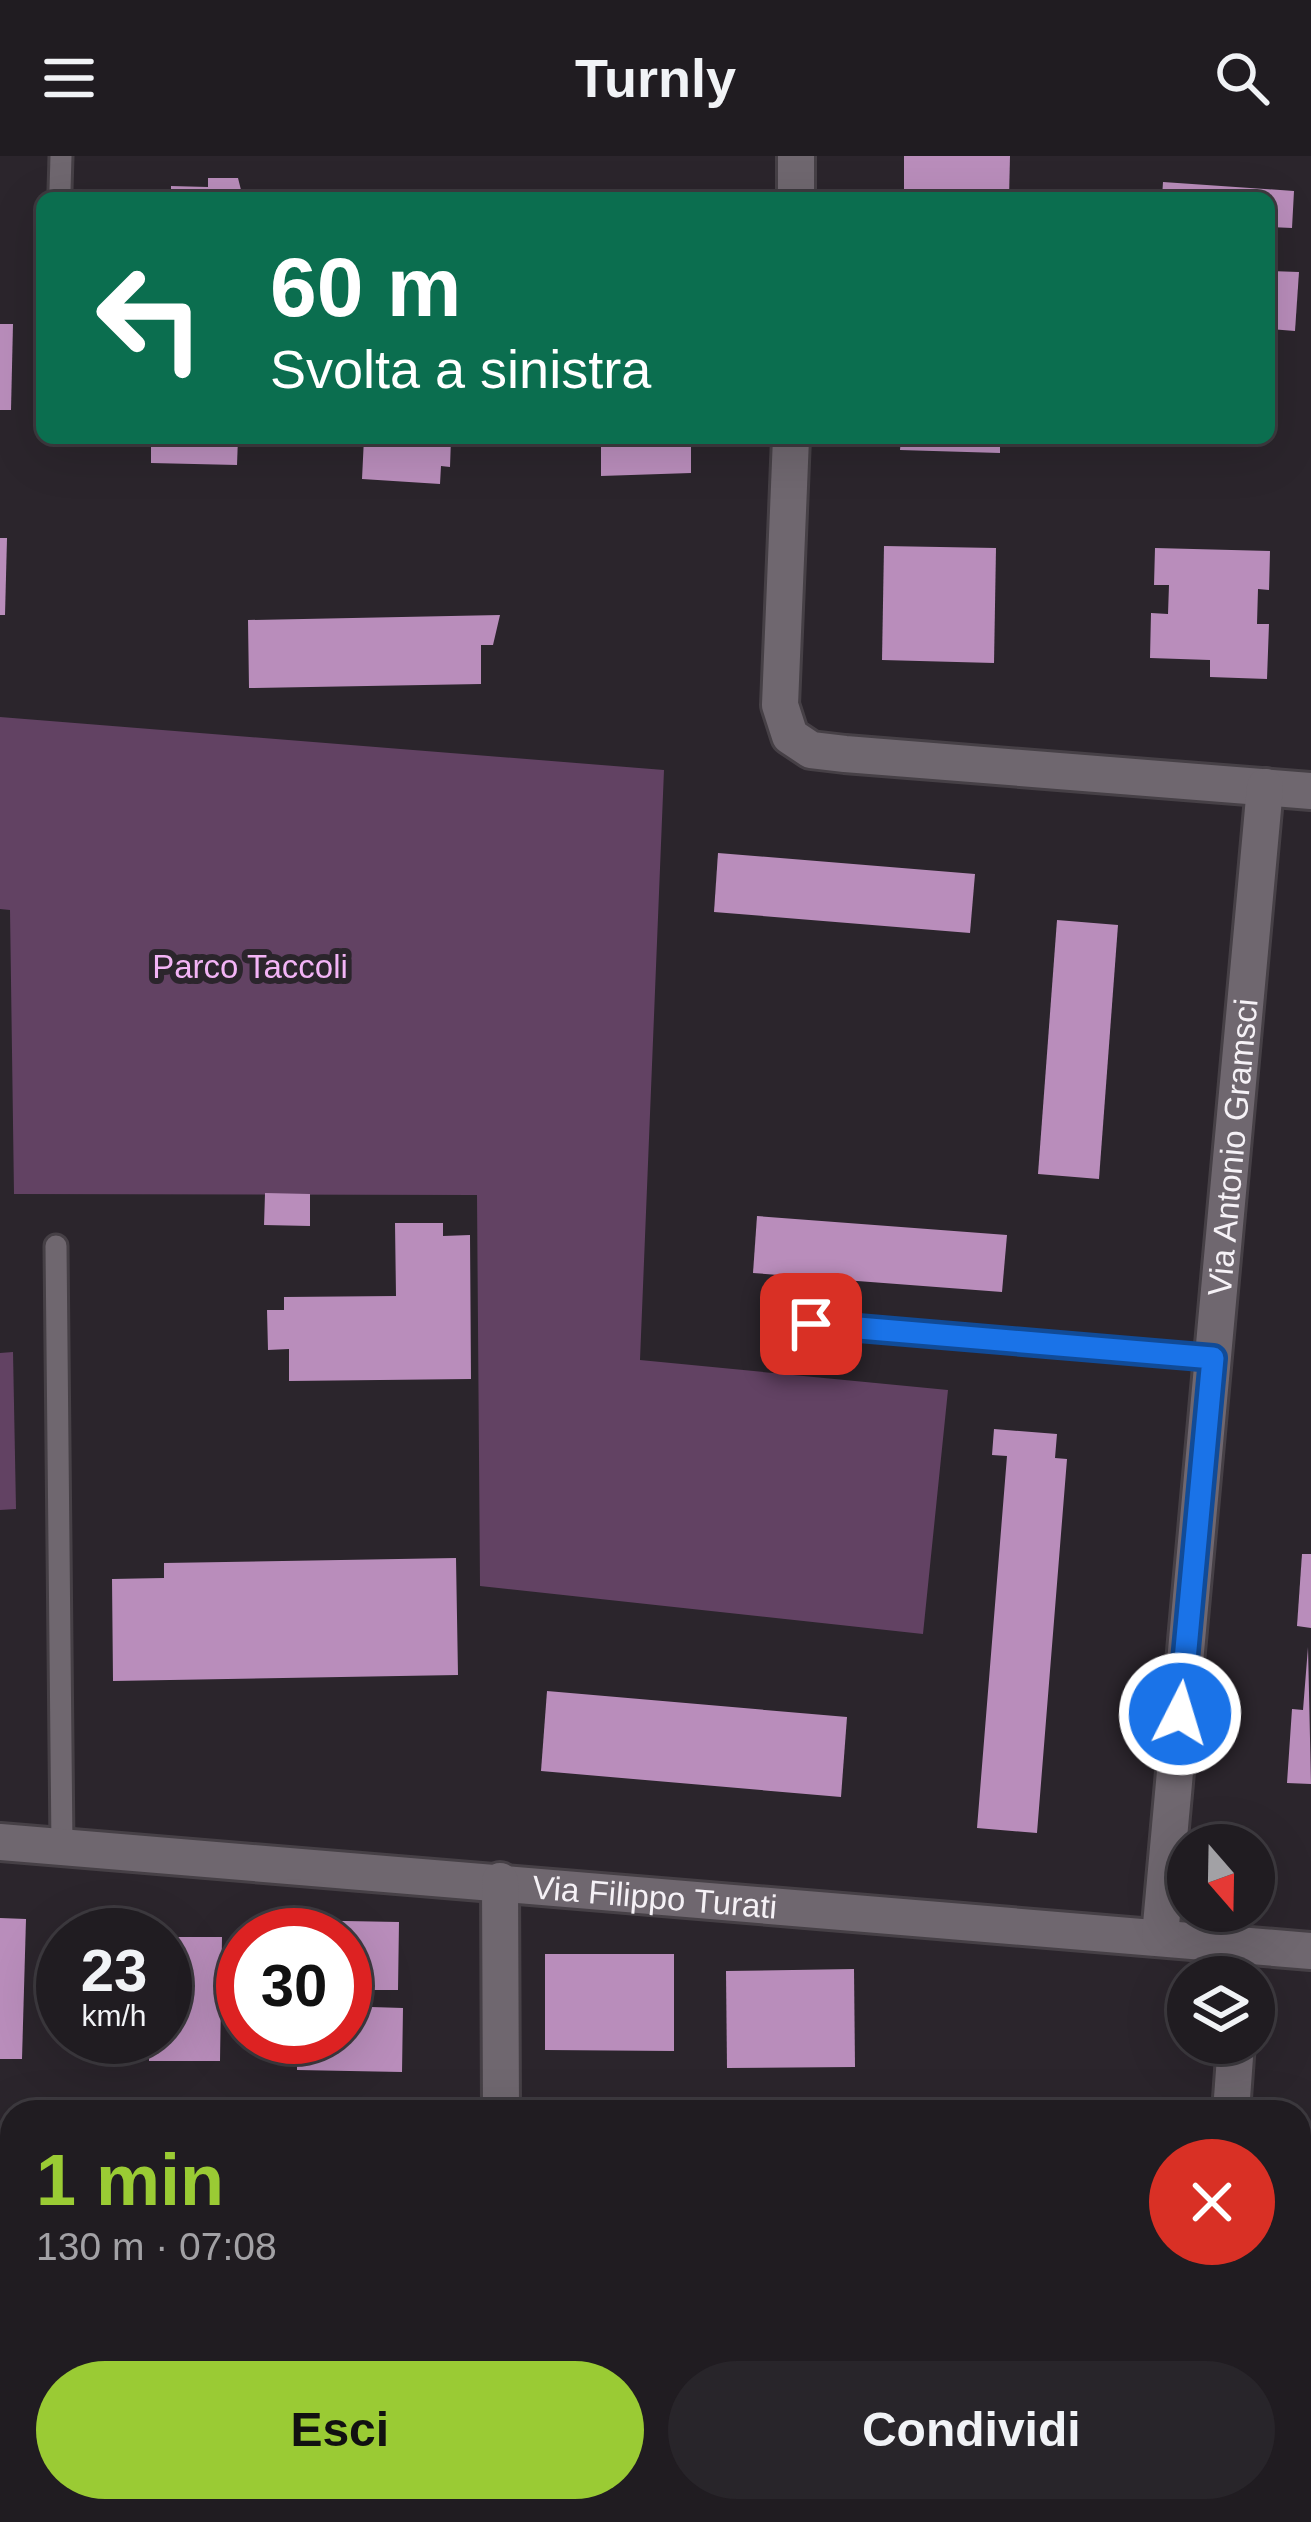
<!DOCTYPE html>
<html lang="it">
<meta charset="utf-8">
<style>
body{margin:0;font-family:Helvetica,sans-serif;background:#28252a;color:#f1f3f6;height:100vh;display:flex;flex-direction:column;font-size:45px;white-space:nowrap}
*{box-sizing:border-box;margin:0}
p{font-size:39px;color:#a2a1a5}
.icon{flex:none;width:66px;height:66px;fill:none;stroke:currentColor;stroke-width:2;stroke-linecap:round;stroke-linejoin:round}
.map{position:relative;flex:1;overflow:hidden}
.side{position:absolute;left:0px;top:1944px;width:1311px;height:423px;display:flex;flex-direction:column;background:#201c21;border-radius:36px 36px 0 0;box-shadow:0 12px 48px #0002,0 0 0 3px #3d3a3f}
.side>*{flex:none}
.guide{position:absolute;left:36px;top:36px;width:1239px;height:252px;border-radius:18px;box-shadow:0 12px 48px #0002,0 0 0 3px #3d3a3f;background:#0b6e4f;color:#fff;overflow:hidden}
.needle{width:78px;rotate:160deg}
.buttons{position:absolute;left:1167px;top:1668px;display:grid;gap:24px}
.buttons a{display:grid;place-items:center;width:108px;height:108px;border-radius:50%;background:#201c21;box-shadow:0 12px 48px #0002,0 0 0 3px #3d3a3f;font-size:60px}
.speed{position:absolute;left:36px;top:1752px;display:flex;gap:24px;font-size:60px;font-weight:700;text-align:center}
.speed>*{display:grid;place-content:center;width:156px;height:156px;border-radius:50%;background:#201c21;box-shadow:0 12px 48px #0002,0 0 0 3px #3d3a3f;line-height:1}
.speed small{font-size:30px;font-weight:400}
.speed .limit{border:18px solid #d22;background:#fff;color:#111}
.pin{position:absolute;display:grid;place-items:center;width:102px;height:102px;color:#fff;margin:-51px;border-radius:24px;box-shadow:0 6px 18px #0006}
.me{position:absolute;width:132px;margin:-66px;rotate:5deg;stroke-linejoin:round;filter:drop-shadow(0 0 9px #0008)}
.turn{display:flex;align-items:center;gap:42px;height:252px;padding:0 36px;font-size:54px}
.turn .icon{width:156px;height:156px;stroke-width:2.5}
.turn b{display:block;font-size:84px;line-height:102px}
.round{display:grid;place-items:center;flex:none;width:126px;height:126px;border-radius:63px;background:#28252a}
.headline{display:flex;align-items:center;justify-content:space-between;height:204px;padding:0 36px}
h1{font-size:72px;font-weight:700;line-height:90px;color:#9acb34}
.action{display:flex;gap:24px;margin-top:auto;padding:24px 36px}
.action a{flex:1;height:138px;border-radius:72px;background:#9acb34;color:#111;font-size:48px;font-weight:700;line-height:138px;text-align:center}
.action a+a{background:#28252a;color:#f1f3f6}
header{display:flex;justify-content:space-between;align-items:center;height:156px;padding:0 36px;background:#201c21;font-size:54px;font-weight:700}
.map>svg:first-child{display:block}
.green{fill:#624263}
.building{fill:#b98dbb}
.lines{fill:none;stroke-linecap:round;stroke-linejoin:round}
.lane-casing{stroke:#464046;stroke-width:27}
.street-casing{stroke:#464046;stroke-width:42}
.lane{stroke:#6f676f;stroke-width:21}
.street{stroke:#6f676f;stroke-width:36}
.route-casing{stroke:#114b97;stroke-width:30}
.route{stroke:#1a73e8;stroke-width:21}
.labels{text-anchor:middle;stroke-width:12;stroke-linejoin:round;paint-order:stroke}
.park-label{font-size:33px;fill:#f3b4f6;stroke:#2b252c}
.street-label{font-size:33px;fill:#f5f1f6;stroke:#2b252c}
</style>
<header><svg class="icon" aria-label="menu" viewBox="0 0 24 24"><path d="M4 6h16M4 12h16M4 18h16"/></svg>Turnly<svg class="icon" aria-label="search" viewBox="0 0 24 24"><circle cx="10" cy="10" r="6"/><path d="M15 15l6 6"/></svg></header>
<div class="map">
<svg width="1311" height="2366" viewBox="0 0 1311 2366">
<rect width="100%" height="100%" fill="#2b252c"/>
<g class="green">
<path d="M0,561L664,614L640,1204L948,1234L923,1478L480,1430L477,1039L14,1038L10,754L0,753Z"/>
<path d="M13,1196L16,1353L0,1354V1197Z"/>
<rect x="123" y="2355" width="156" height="11"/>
</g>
<g class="building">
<path d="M904,0H1010L1009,42H904Z"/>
<path d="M208,22H238L243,42H171V30L208,31Z"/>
<path d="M1163,26L1294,35L1292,72L1269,71V42H1162Z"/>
<path d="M1270,115L1299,116L1295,175L1269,173Z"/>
<path d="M0,168H13L11,254H0Z"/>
<path d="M151,282H238L237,309L151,307Z"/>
<path d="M364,282H451L450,311L441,310L440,328L362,323Z"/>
<path d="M601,282H691V317L601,320Z"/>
<path d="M901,282H1000V297L900,294Z"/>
<path d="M0,382H7L5,459H0Z"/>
<path d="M884,390L996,392L994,507L882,504Z"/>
<path d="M1155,392L1270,395L1269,434L1258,433L1257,468H1269L1267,523L1210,521V504L1150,502L1151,457L1168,458L1169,429H1154Z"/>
<path d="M500,459L493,489H481V528L249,532L248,464Z"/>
<path d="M718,697L975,718L970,777L714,756Z"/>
<path d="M1057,764L1118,769L1099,1023L1038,1018Z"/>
<path d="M265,1037L310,1038V1070L264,1069Z"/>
<path d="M757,1060L1007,1079L1002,1136L753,1117Z"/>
<path d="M395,1067H443V1080L470,1079L471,1223L289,1225V1193L268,1194L267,1154H284V1141L396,1140Z"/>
<path d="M994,1273L1057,1278L1055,1302L1067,1303L1037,1677L977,1672L1007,1300L992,1299Z"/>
<path d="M1302,1398H1311V1472L1297,1470Z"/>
<path d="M456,1402L458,1519L113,1525L112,1423L164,1422V1407Z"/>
<path d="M1308,1491L1311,1628L1287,1627L1292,1553L1303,1554Z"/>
<path d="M547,1535L847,1561L841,1641L541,1615Z"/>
<path d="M0,1762L26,1763L22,1903H0Z"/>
<path d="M291,1764L399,1766L398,1834H372L371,1851L403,1852L402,1916L297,1914V1881H345V1779H291Z"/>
<path d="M165,1781H222L220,1905H149V1881H165Z"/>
<path d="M545,1798H674V1895L545,1894Z"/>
<path d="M854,1813L855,1911L727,1912L726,1815Z"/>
<path d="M565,1946L623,1947V1956H565Z"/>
<rect x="0" y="1974" width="12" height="264"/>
<path d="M1302,2113L1311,2114V2240L1299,2239Z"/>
<path d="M1299,2304L1311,2305V2366H1273L1274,2355H1299Z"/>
<rect x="12" y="2355" width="58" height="11"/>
<path d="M303,2355H439L438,2366H303Z"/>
<path d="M553,2355H637L636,2366H553Z"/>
<rect x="659" y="2355" width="73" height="11"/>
<path d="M764,2355H856L855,2366H763Z"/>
<path d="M920,2355H979L978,2366H920Z"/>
</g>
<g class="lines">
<defs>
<g id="lane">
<path d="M60,34L61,0"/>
<path d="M56,1090L62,1691"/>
<path d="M811,1168L1213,1202"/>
</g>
<g id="street">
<path d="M796,42V0"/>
<path d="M791,282L780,549L790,580L811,594L845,598L1311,635"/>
<path id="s1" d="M0,1686L1311,1795"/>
<path d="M500,1725L501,1956"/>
<path id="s2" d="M1160,1780L1265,631"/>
<path d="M1231,1956L1236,1887"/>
<path d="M503,2355V2366"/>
<path d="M1200,2366L1201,2355"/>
</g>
</defs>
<use href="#lane" class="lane-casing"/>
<use href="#street" class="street-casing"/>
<use href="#lane" class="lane"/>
<use href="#street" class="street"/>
</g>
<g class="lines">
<defs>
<path id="route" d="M811,1168L1213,1202L1180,1558"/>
</defs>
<use href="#route" class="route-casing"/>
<use href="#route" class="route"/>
</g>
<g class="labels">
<g class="park-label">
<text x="250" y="822">Parco Taccoli</text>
</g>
<g class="street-label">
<text dy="12" stroke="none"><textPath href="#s2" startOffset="792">Via Antonio Gramsci</textPath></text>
<text dy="12" stroke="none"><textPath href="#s1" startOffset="657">Via Filippo Turati</textPath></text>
</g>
</g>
</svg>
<div class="buttons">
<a><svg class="needle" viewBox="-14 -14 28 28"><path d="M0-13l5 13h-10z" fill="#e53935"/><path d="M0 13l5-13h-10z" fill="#a2a1a5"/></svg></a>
<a><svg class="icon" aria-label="layers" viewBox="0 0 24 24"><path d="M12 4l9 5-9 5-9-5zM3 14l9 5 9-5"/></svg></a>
</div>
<div class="speed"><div>23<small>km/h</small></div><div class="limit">30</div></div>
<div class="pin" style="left:811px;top:1168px;background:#d93025"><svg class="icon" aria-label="arrive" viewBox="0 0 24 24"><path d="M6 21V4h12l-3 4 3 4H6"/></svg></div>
<svg class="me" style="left:1180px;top:1558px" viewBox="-20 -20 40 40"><circle r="17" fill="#1a73e8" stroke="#fff" stroke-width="3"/><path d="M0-11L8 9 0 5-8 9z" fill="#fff"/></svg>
<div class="guide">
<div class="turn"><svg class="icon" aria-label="left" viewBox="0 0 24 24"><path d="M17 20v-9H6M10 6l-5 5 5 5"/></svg><div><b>60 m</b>Svolta a sinistra</div></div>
</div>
<section class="side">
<div class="headline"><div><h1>1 min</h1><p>130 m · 07:08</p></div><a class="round" style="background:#d93025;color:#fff"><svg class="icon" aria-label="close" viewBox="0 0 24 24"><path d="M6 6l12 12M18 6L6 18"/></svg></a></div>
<div class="action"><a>Esci</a><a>Condividi</a></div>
</section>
</div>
